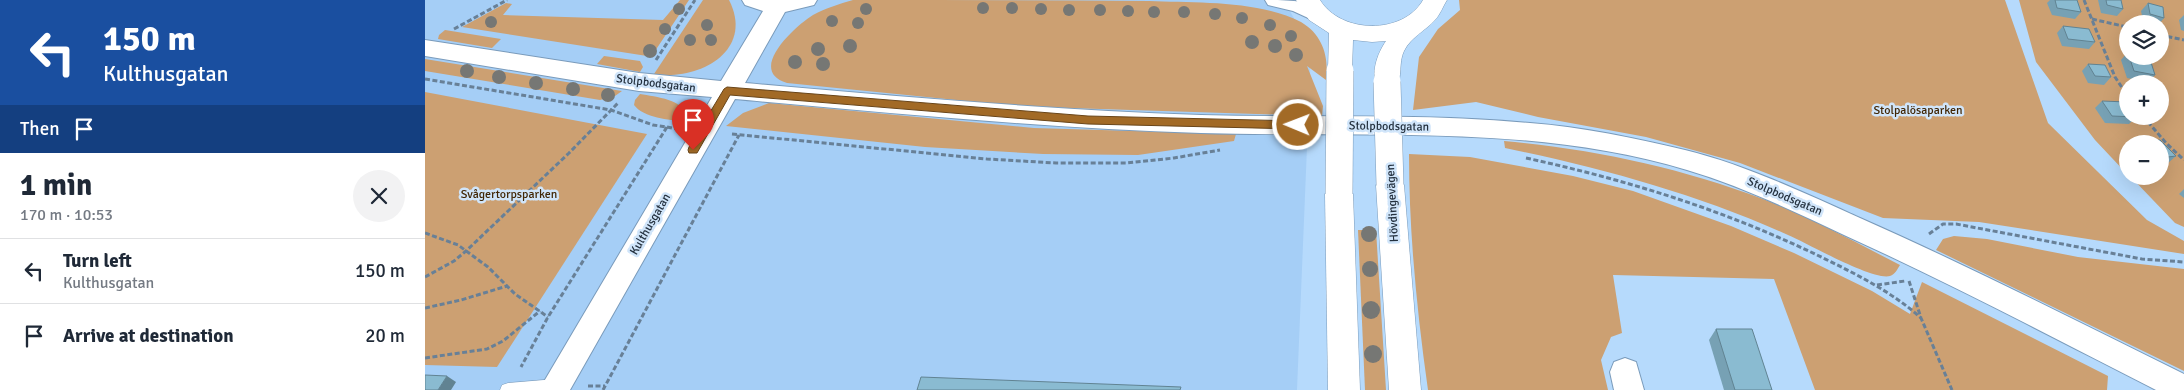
<!DOCTYPE html>
<meta charset="utf-8">
<style>
body{margin:0;font-family:Signika,sans-serif;background:#f2f2f3;color:#1f2937;height:100vh;display:flex;flex-direction:column;font-size:19px;white-space:nowrap}
*{box-sizing:border-box;margin:0}
p{font-size:16px;color:#747a83}
.icon{flex:none;width:28px;height:28px;fill:none;stroke:currentColor;stroke-width:2;stroke-linecap:round;stroke-linejoin:round}
.map{position:relative;flex:1;overflow:hidden}
.panel{display:flex;flex-direction:column;background:#fff;width:425px}
.panel>*{flex:none}
.guide{background:#1a4fa0;color:#fff;overflow:hidden}
.buttons{position:absolute;left:1694px;top:15px;display:grid;gap:10px}
.buttons a{display:grid;place-items:center;width:50px;height:50px;border-radius:50%;background:#fff;box-shadow:0 5px 20px #0002;font-size:25px}
.pin{position:absolute;display:grid;place-items:center;width:42px;height:42px;color:#fff;margin:-51px -21px;border-radius:50% 50% 50% 0;rotate:-45deg;box-shadow:0 0 5px #0007}
.pin .icon{rotate:45deg}
.me{position:absolute;width:55px;margin:-28px;rotate:271deg;stroke-linejoin:round;filter:drop-shadow(0 0 4px #0008)}
.turn{display:flex;align-items:center;gap:18px;height:105px;padding:0 20px;font-size:22px}
.turn .icon{width:65px;height:65px;stroke-width:2.5}
.turn b{display:block;font-size:35px;line-height:42px}
.then{display:flex;align-items:center;height:48px;padding:0 20px;background:#0003;gap:10px;font-size:19px}
.round{display:grid;place-items:center;flex:none;width:52px;height:52px;border-radius:26px;background:#f2f2f3}
.head{display:flex;align-items:center;justify-content:space-between;height:85px;padding:0 20px}
h1{font-size:30px;font-weight:800;line-height:38px}
ul{padding:0;list-style:none}
li{display:flex;align-items:center;gap:15px;height:65px;padding:0 20px;border-top:1px solid #e0e1e3}
li div{flex:1}
li b{display:block;font-size:19px}
li em{font-style:normal}
main{display:flex;flex:1;min-height:0}
.map>svg:first-child{display:block}
.built{fill:#a5cef6}
.green{fill:#cca072;fill-rule:evenodd}
.lines{fill:none;stroke-linecap:round;stroke-linejoin:round}
.service-casing{stroke:#7a9bbb;stroke-width:1}
.minor-casing{stroke:#7a9bbb;stroke-width:2}
.tertiary-casing{stroke:#7a9bbb;stroke-width:1}
.path{stroke:#688097;stroke-width:3;stroke-dasharray:5 2.5;stroke-linecap:butt}
.service{fill:#fff;fill-rule:evenodd}
.minor{fill:#fff;fill-rule:evenodd}
.tertiary{fill:#fff;fill-rule:evenodd}
.tertiary-bridge-casing{stroke:#7a9bbb;stroke-width:28;stroke-linecap:butt}
.tertiary-bridge{stroke:#fff;stroke-width:27}
.tree{fill:#767774}
.wall{fill:#77a1b4}
.shaded-wall{fill:#618392}
.building{fill:#8abbd1;stroke:#618392}
.route{fill:#a26a26;stroke:#694519}
.labels{text-anchor:middle;stroke-width:5;stroke-linejoin:round;paint-order:stroke}
.street-label{font-size:12px;fill:#24313f;stroke:#d0e5fa}
.park-label{font-size:12px;fill:#412604;stroke:#d0e5fa}
</style>
<main>
<section class="panel">
<div class="guide">
<div class="turn"><svg class="icon" aria-label="left" viewBox="0 0 24 24"><path d="M17 20v-9H6M10 6l-5 5 5 5"/></svg><div><b>150 m</b>Kulthusgatan</div></div>
<div class="then">Then<svg class="icon" aria-label="arrive" viewBox="0 0 24 24"><path d="M6 21V4h12l-3 4 3 4H6"/></svg></div>
</div>
<div class="head"><div><h1>1 min</h1><p>170 m · 10:53</p></div><a class="round"><svg class="icon" aria-label="close" viewBox="0 0 24 24"><path d="M6 6l12 12M18 6L6 18"/></svg></a></div>
<ul>
<li><svg class="icon" aria-label="left" viewBox="0 0 24 24"><path d="M17 20v-9H6M10 6l-5 5 5 5"/></svg><div><b>Turn left</b><p>Kulthusgatan</p></div><em>150 m</em></li>
<li><svg class="icon" aria-label="arrive" viewBox="0 0 24 24"><path d="M6 21V4h12l-3 4 3 4H6"/></svg><div><b>Arrive at destination</b></div><em>20 m</em></li>
</ul>
</section>
<div class="map">
<svg width="1759" height="390" viewBox="0 0 1759 390">
<rect width="100%" height="100%" fill="#b6dafc"/>
<path class="built" d="M0,0H859L886,50L872,390H0Z"/>
<g class="green">
<path d="M255,0H264L230,51L222,56L37,27L81,3L87,4L78,15L238,20Z"/>
<path d="M278,0H304C330,51 274,81 229,74Z"/>
<path d="M428,0C527,0 625,0 724,1C771,3 833,0 876,22C898,35 904,57 901,80L882,66L898,106L897,116L644,108L571,104L362,83C321,71 370,26 388,15C401,8 414,4 428,0Z"/>
<path d="M1034,0H1580L1623,123L1722,220L1759,241V254L1554,222L1458,218L1315,163L1221,137L1113,117L1051,102L988,110L994,57L1013,29L1035,10Z"/>
<path d="M1594,0H1759V227L1750,223L1705,176H1735V144H1702V174L1670,140L1611,62ZM1702,24H1735V56H1702ZM1702,84H1735V116H1702Z"/>
<path d="M20,30L76,39L67,48L13,39L14,35Z"/>
<path d="M179,56L215,61L218,67L215,72L172,64Z"/>
<path d="M0,59L197,91L190,96L175,100L0,71Z"/>
<path d="M0,92L222,134L72,367L0,365Z"/>
<path d="M215,94C231,97 259,99 263,118L259,121C244,120 219,118 209,105L210,100Z"/>
<path d="M344,103L609,128L811,134L809,141L713,155L618,154L500,147L301,126L318,113Z"/>
<path d="M1079,141C1168,149 1253,167 1338,199C1385,217 1430,242 1475,265C1472,270 1470,274 1465,276C1448,281 1382,243 1363,235C1272,194 1177,168 1080,148Z"/>
<path d="M984,154L1045,157L1148,176L1208,191L1306,226L1369,253L1447,291L1485,314L1497,282L1683,376L1682,390H1390L1349,279L1188,275L1197,333L1186,337L1176,360L1183,390H1003C992,312 984,233 984,154Z"/>
<path d="M933,230H951L961,390H940Z"/>
<path d="M1529,236L1562,239L1653,257L1759,269V371L1511,250L1518,239Z"/>
</g>
<g class="lines">
<defs>
<path id="service" d="M131,379L137,381L139,386L137,390H75L77,385L83,383Z"/>
<g id="minor">
<path d="M317,0H392L389,5L360,12L320,83C472,96 623,110 776,115C885,118 996,113 1105,123C1158,127 1209,138 1260,150C1318,164 1380,193 1435,218C1544,266 1651,321 1759,374V390H1731C1627,337 1525,283 1419,235C1368,211 1316,186 1262,170C1105,123 937,138 776,133C620,128 465,113 310,99L145,390H114L287,97L214,91L0,56V40L214,73L296,81L338,11L320,5Z"/>
<path d="M840,0C860,0 891,0 903,14L900,19L892,22L868,11L843,5Z"/>
<path d="M1200,358L1211,362L1219,390H1189L1185,372L1189,362Z"/>
</g>
<g id="tertiary">
<path d="M871,0H895C916,34 978,35 998,0H1022C1018,6 1015,15 1010,20C1000,31 986,37 979,51C973,63 978,77 971,88L962,91L953,88C945,74 952,54 961,41L947,42L928,40L927,71L924,77L915,80L906,77L903,71L904,33L884,20Z"/>
<path d="M965,174L975,177L979,185L996,390H964L951,185L955,177Z"/>
<path d="M914,183L924,186L928,194L935,390H903L900,194L904,186Z"/>
</g>
</defs>
<use href="#service" class="service-casing"/>
<use href="#minor" class="minor-casing"/>
<use href="#tertiary" class="tertiary-casing"/>
<g class="path">
<path d="M1659,0L1690,77L1702,95"/>
<path d="M1667,19L1702,27"/>
<path d="M29,29L82,0"/>
<path d="M1735,35L1759,40"/>
<path d="M231,60L270,0"/>
<path d="M0,79L186,110L228,125L242,127L123,317L96,367"/>
<path d="M1718,116L1741,143L1759,160"/>
<path d="M242,127L251,129"/>
<path d="M307,134L562,159L631,163H701L749,158L795,150"/>
<path d="M1101,158C1202,180 1299,210 1392,255C1429,273 1466,291 1496,318"/>
<path d="M0,233L33,245L63,267L90,294L123,317"/>
<path d="M1504,234L1518,224H1531L1717,259L1759,262"/>
<path d="M0,277L29,261L41,251L144,153L194,102"/>
<path d="M1484,281L1496,318L1527,390"/>
<path d="M1452,285L1480,281"/>
<path d="M0,308L36,300L82,286"/>
<path d="M0,358L62,349L78,341L115,311"/>
<path d="M163,386H180"/>
<path d="M178,390L314,135"/>
</g>
<use href="#service" class="service"/>
<use href="#minor" class="minor"/>
<use href="#tertiary" class="tertiary"/>
<defs>
<g id="tertiary-bridge">
<path d="M962,82L965,185"/>
<path d="M914,194L915,71"/>
</g>
</defs>
<use href="#tertiary-bridge" class="tertiary-bridge-casing"/>
<use href="#tertiary-bridge" class="tertiary-bridge"/>
</g>
<g class="tree">
<circle cx="558" cy="8" r="6"/>
<circle cx="587" cy="8" r="6"/>
<circle cx="254" cy="9" r="6"/>
<circle cx="441" cy="9" r="6"/>
<circle cx="616" cy="9" r="6"/>
<circle cx="644" cy="10" r="6"/>
<circle cx="675" cy="10" r="6"/>
<circle cx="703" cy="11" r="6"/>
<circle cx="729" cy="12" r="6"/>
<circle cx="759" cy="12" r="6"/>
<circle cx="790" cy="14" r="6"/>
<circle cx="817" cy="18" r="6"/>
<circle cx="407" cy="21" r="6"/>
<circle cx="66" cy="22" r="6"/>
<circle cx="433" cy="23" r="6"/>
<circle cx="282" cy="25" r="6"/>
<circle cx="845" cy="25" r="6"/>
<circle cx="240" cy="29" r="6"/>
<circle cx="866" cy="36" r="6"/>
<circle cx="265" cy="40" r="6"/>
<circle cx="286" cy="40" r="6"/>
<circle cx="827" cy="42" r="7"/>
<circle cx="425" cy="46" r="7"/>
<circle cx="850" cy="46" r="7"/>
<circle cx="393" cy="49" r="7"/>
<circle cx="225" cy="51" r="7"/>
<circle cx="871" cy="55" r="7"/>
<circle cx="370" cy="62" r="7"/>
<circle cx="398" cy="64" r="7"/>
<circle cx="42" cy="71" r="7"/>
<circle cx="74" cy="77" r="7"/>
<circle cx="111" cy="83" r="7"/>
<circle cx="148" cy="89" r="7"/>
<circle cx="183" cy="95" r="7"/>
<circle cx="944" cy="234" r="8"/>
<circle cx="945" cy="269" r="8"/>
<circle cx="946" cy="310" r="9"/>
<circle cx="948" cy="354" r="9"/>
</g>
<g class="wall">
<path d="M1625,0H1652L1656,12L1650,19L1627,15L1622,3Z"/>
<path d="M1673,0H1696L1698,9L1692,16L1676,13Z"/>
<path d="M1723,3L1739,18L1734,24H1727L1718,21L1716,11Z"/>
<path d="M1759,15V31L1756,30L1754,20Z"/>
<path d="M1638,26L1670,42L1664,49L1637,46L1632,33Z"/>
<path d="M1702,53V56H1724L1730,75L1723,82L1702,78L1696,60Z"/>
<path d="M1663,64L1686,77L1679,85L1663,83L1657,71Z"/>
<path d="M1677,101L1711,117L1704,124L1680,123L1670,108Z"/>
<path d="M1735,140L1751,156L1743,163L1735,164V144H1708Z"/>
<path d="M1759,189V198L1754,194Z"/>
<path d="M1291,329L1347,390H1299L1284,340Z"/>
</g>
<path class="shaded-wall" d="M22,376L31,382L26,390H13Z"/>
<g class="building">
<path d="M1630,0H1652L1656,12L1632,8Z"/>
<path d="M1681,0H1696L1698,9L1682,5Z"/>
<path d="M1723,3L1738,7L1739,18L1725,14Z"/>
<path d="M1638,26L1664,29L1670,42L1643,39Z"/>
<path d="M1704,56H1724L1730,75L1709,71Z"/>
<path d="M1663,64L1680,65L1686,77L1670,76Z"/>
<path d="M1677,101L1702,102V116L1711,117L1687,116Z"/>
<path d="M1735,140L1751,156L1735,158V144L1708,143Z"/>
<path d="M1291,329H1327L1347,390H1310Z"/>
<path d="M0,375L22,376L13,390H0Z"/>
<path d="M496,377L756,387L755,390H492Z"/>
</g>
<path class="route" d="M302,87L663,116L873,121L879,125L873,129L663,124L305,95L272,153H264L263,150L264,147L299,89Z"/>
<g class="labels">
<g class="street-label">
<text transform="translate(231 83) rotate(7)" y="4">Stolpbodsgatan</text>
<text transform="translate(964 126) rotate(1)" y="4">Stolpbodsgatan</text>
<text transform="translate(1360 196) rotate(23)" y="4">Stolpbodsgatan</text>
<text transform="translate(967 203) rotate(-93)" y="4">Hövdingevägen</text>
<text transform="translate(225 224) rotate(-60)" y="4">Kulthusgatan</text>
</g>
<g class="park-label">
<text x="1493" y="114">Stolpalösaparken</text>
<text x="84" y="198">Svågertorpsparken</text>
</g>
</g>
</svg>
<div class="buttons">
<a><svg class="icon" aria-label="layers" viewBox="0 0 24 24"><path d="M12 4l9 5-9 5-9-5zM3 14l9 5 9-5"/></svg></a>
<a>+</a>
<a>−</a>
</div>
<div class="pin" style="left:268px;top:150px;background:#d93025"><svg class="icon" aria-label="arrive" viewBox="0 0 24 24"><path d="M6 21V4h12l-3 4 3 4H6"/></svg></div>
<svg class="me" style="left:873px;top:125px" viewBox="-20 -20 40 40"><circle r="17" fill="#a26a26" stroke="#fff" stroke-width="3"/><path d="M0-11L8 9 0 5-8 9z" fill="#fff"/></svg>
</div>
</main>
